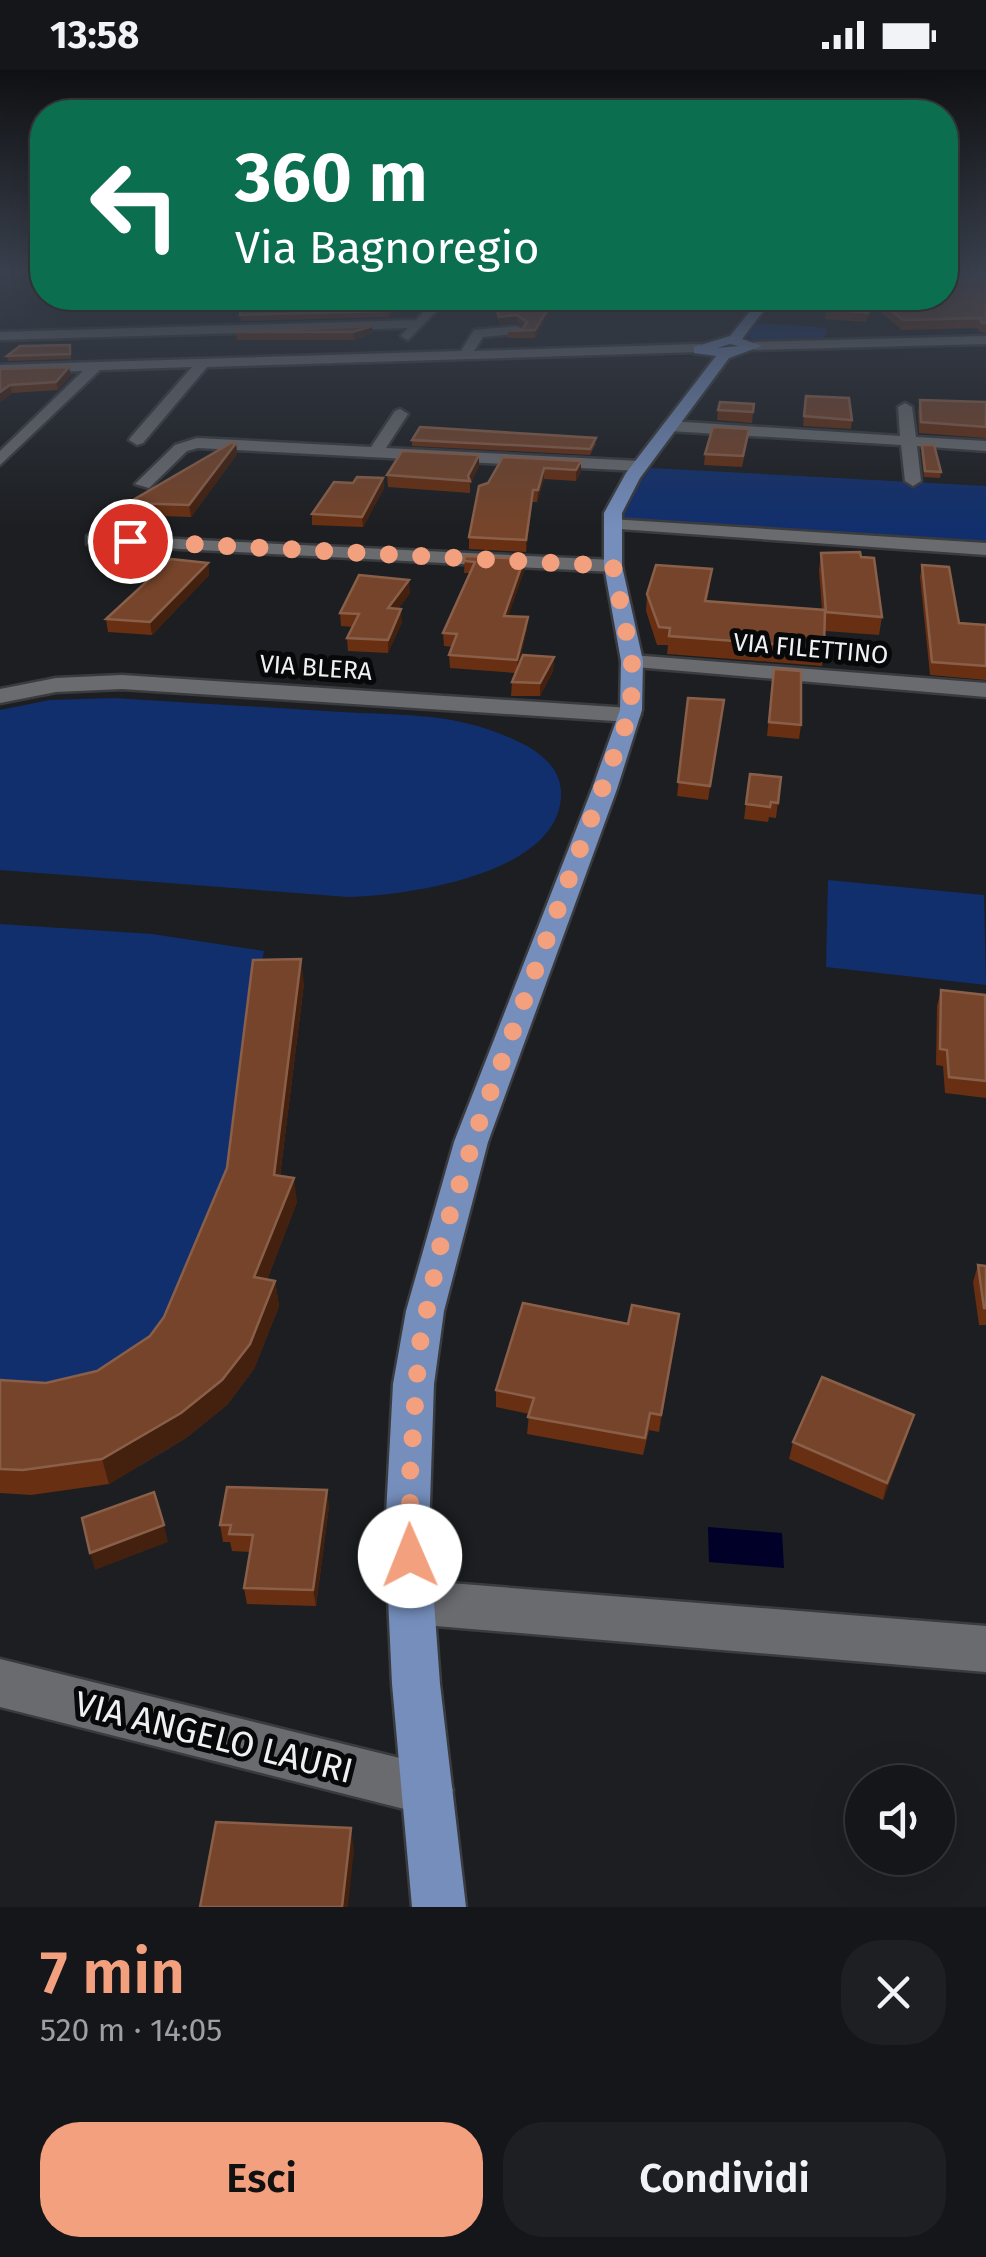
<!DOCTYPE html>
<html lang="it">
<meta charset="utf-8">
<style>
body{margin:0;font-family:"Fira Sans",sans-serif;background:#1e1f22;color:#f1f3f6;height:100vh;display:flex;flex-direction:column;font-size:38px;white-space:nowrap}
*{box-sizing:border-box;margin:0}
p{font-size:32px;color:#9d9fa2}
.icon{flex:none;width:55px;height:55px;fill:none;stroke:currentColor;stroke-width:2;stroke-linecap:round;stroke-linejoin:round}
.map{position:relative;height:1837px;overflow:hidden}
.details{display:flex;flex-direction:column;background:#151619;flex:1}
.details>*{flex:none}
.hud{position:absolute;left:30px;top:30px;width:928px;height:210px;border-radius:40px;box-shadow:0 10px 40px #0002,0 0 0 2px #343538;background:#0b6e4f;color:#fff;overflow:hidden}
.tools{position:absolute;left:845px;top:1695px;display:grid;gap:20px}
.tools a{display:grid;place-items:center;width:110px;height:110px;border-radius:50%;background:#151619;box-shadow:0 10px 40px #0002,0 0 0 2px #343538;font-size:50px}
.pin{position:absolute;display:grid;place-items:center;width:85px;height:85px;color:#fff;margin:-42px;border:5px solid #fff;border-radius:50%;box-shadow:0 2px 10px #0007}
.me{position:absolute;width:110px;margin:-55px;rotate:359deg;stroke-linejoin:round;filter:drop-shadow(0 0 8px #0008)}
.turn{display:flex;align-items:center;gap:35px;height:210px;padding:0 40px;font-size:45px}
.turn .icon{width:130px;height:130px;stroke-width:2.5}
.turn b{display:block;font-size:70px;line-height:85px}
.round{display:grid;place-items:center;flex:none;width:105px;height:105px;border-radius:40px;background:#1e1f22}
.head{display:flex;align-items:center;justify-content:space-between;height:170px;padding:0 40px}
h1{font-size:60px;font-weight:600;line-height:75px;color:#f2a07e}
.primary-button{display:flex;gap:20px;margin-top:auto;padding:20px 40px}
.primary-button a{flex:1;height:115px;border-radius:40px;background:#f2a07e;color:#111;font-size:40px;font-weight:600;line-height:115px;text-align:center}
.primary-button a+a{background:#1e1f22;color:#f1f3f6}
.status{display:flex;justify-content:space-between;align-items:center;height:70px;padding:0 50px;background:#151619;direction:ltr}
.status svg{height:28px;fill:currentColor}
.map>svg:first-child{display:block}
.green{fill:#112f6d}
.water{fill:#000029}
.lines{fill:none;stroke-linecap:round;stroke-linejoin:round}
.minor-casing{stroke:#393b3e;stroke-width:5}
.major-casing{stroke:#393b3e;stroke-width:5}
.minor{fill:#696b6f;fill-rule:evenodd}
.major{fill:#758ebc;fill-rule:evenodd}
.wall{fill:#682f12}
.shaded-wall{fill:#44200e}
.building{fill:#76442a;stroke:#895f49;stroke-width:2.5}
.route{stroke:#f2a07e;stroke-width:18;stroke-dasharray:0 32.4}
.labels{text-anchor:middle;stroke-width:10;stroke-linejoin:round;paint-order:stroke}
.far-street-label{font-size:25px;fill:#eef0f2;stroke:#070809}
.near-street-label{font-size:35px;fill:#eef0f2;stroke:#070809}
</style>
<div class="status"><b>13:58</b><svg viewBox="0 0 49 12"><path d="M0 12V9h3v3zM5 12V6h3v6zM10 12V3h3v9zM15 12V0h3v12zM26 1h20v11H26zM47 4h2v5h-2z"/></svg></div>
<div class="map">
<svg width="986" height="1837" viewBox="0 0 986 1837">
<rect width="100%" height="100%" fill="#1c1e21"/>
<g class="green">
<path d="M758,253L826,258L827,262L820,272H757L746,266Z"/>
<path d="M651,398L986,416V477L620,452L627,430Z"/>
<path d="M114,628C190,633 266,637 341,642C393,645 449,643 498,663C525,673 559,689 561,721C565,804 406,826 348,827L0,800V640L50,630Z"/>
<path d="M828,810L984,825L986,915L826,897Z"/>
<path d="M0,854L152,864L264,881L257,914L304,913L277,1129L258,1232L279,1236L254,1299L227,1335L186,1368L142,1395L0,1423Z"/>
</g>
<path class="water" d="M708,1457L782,1463L784,1498L709,1492Z"/>
<g class="lines">
<defs>
<g id="minor">
<path d="M437,228H449L408,270L401,266L408,258L0,270V262L416,250Z"/>
<path d="M517,256L523,260L522,263L483,267L474,281L700,274L707,278L700,282L207,297L143,373L137,375L129,370L131,367L192,297L100,300L0,395V381L83,301L0,303V295L461,281L474,260Z"/>
<path d="M986,266V274L755,280L748,276L755,272Z"/>
<path d="M905,333L912,337L916,367L986,371V381L917,376L921,411L913,416L905,411L901,375L670,361L662,356L670,351L900,366L898,337Z"/>
<path d="M400,339L408,344L386,378L640,391L648,396L640,401L198,378L187,381L149,418L135,414L175,375L197,368L371,377L395,341Z"/>
<path d="M611,449L986,473V485L605,458V450Z"/>
<path d="M93,465L613,490L622,496L613,502L87,474V466Z"/>
<path d="M632,585L986,613V627L624,596L621,591Z"/>
<path d="M122,605L630,638L641,645L630,652L122,619L56,622L0,633V619L56,608Z"/>
<path d="M412,1510L986,1556V1602L412,1554L396,1547L389,1532L396,1517Z"/>
<path d="M0,1589L428,1695L446,1702L453,1720L446,1738L428,1745L0,1637Z"/>
</g>
<path id="major" d="M761,228H773L742,269L762,276L729,288L640,408L622,443V496L643,591L642,640L617,719L488,1072L444,1241L434,1314L429,1463L440,1614L466,1837H412L392,1614L385,1463L393,1314L406,1241L454,1072L592,719L620,640L621,591L604,496V443L626,403L716,286L694,283V277L730,266ZM730,274L739,276L717,278Z"/>
</defs>
<use href="#minor" class="minor-casing"/>
<use href="#major" class="major-casing"/>
<use href="#minor" class="minor"/>
<use href="#major" class="major"/>
</g>
<g class="wall">
<path d="M986,204V263L980,262L978,258L902,260L874,237L866,252L825,249L826,239L947,205Z"/>
<path d="M244,228H409L389,247L241,251L240,245Z"/>
<path d="M492,228H559L535,268H508V261L522,260L524,257L517,252L499,254Z"/>
<path d="M236,262L373,263L354,270H237Z"/>
<path d="M70,275L71,289L8,291L7,286Z"/>
<path d="M0,299L71,305L58,320L12,323L0,332Z"/>
<path d="M806,326L852,350L851,359L803,356Z"/>
<path d="M920,330L986,332V368L919,363L918,341Z"/>
<path d="M754,334L752,353L717,350L718,340Z"/>
<path d="M748,369L742,397L704,395L705,384Z"/>
<path d="M412,370L596,373L590,385L412,376Z"/>
<path d="M236,373L237,384L191,447L130,445L128,433Z"/>
<path d="M922,375L941,402L940,408L924,407L921,380Z"/>
<path d="M479,385V396L470,414V423L388,417L387,405Z"/>
<path d="M503,387L581,391V402L576,411L544,409L537,432H532L526,482L469,479V467L488,413Z"/>
<path d="M383,408L384,418L363,457L312,455V444L353,413Z"/>
<path d="M821,483L882,547L879,565L825,561L822,596L667,584L668,575H657L646,541L647,524L710,515L707,531L822,540L819,500Z"/>
<path d="M465,486L524,501L508,546L527,559L519,593L554,587L553,601L540,626H511L512,612L516,603L450,598L449,585L453,577L444,576L443,563L470,503H464Z"/>
<path d="M208,493L209,505L152,565L108,562L106,549Z"/>
<path d="M922,495L959,553L986,555V610L930,605L920,507Z"/>
<path d="M410,523L398,539L402,552L388,583L348,581L347,568L353,557L341,556L340,543Z"/>
<path d="M774,599L801,655L799,669L767,666Z"/>
<path d="M688,628L724,630L708,730L677,726Z"/>
<path d="M750,704L781,707L776,748L769,747L768,752L744,749Z"/>
<path d="M304,913L280,1106L297,1132L267,1210L275,1211L279,1236L254,1299L227,1335L186,1368L109,1414L31,1425L0,1423V1310L46,1313L97,1301L150,1266L164,1247Z"/>
<path d="M941,920L986,934V1028L945,1023L943,996L936,995L937,936Z"/>
<path d="M978,1195L986,1196V1255H979L973,1212Z"/>
<path d="M628,1254L677,1261L659,1362L649,1360L643,1385L527,1364L529,1344L496,1337V1320Z"/>
<path d="M909,1361L883,1430L789,1389L793,1372Z"/>
<path d="M329,1436L316,1536L247,1534L244,1518L250,1482L232,1481L230,1472H223L220,1455Z"/>
</g>
<g class="shaded-wall">
<path d="M402,228H409L389,247V241Z"/>
<path d="M555,228H559L535,268V260Z"/>
<path d="M875,228L874,237L866,252L868,243Z"/>
<path d="M517,245V252L499,254V247Z"/>
<path d="M372,256L373,263L354,270L353,262Z"/>
<path d="M69,297L71,305L58,320L56,312Z"/>
<path d="M10,315L12,323L0,332V322Z"/>
<path d="M236,373L237,384L191,447L189,435Z"/>
<path d="M479,385V396L470,414L468,406Z"/>
<path d="M581,391V402L576,411V400Z"/>
<path d="M544,398V409L537,432L538,420Z"/>
<path d="M383,408L384,418L363,457L362,447Z"/>
<path d="M533,420L532,432L526,482V470Z"/>
<path d="M524,489V501L504,558V546Z"/>
<path d="M208,493L209,505L152,565L150,552Z"/>
<path d="M409,510L410,523L389,551L388,538Z"/>
<path d="M401,539L402,552L388,583V570Z"/>
<path d="M528,547L527,559L517,603V590Z"/>
<path d="M554,587L553,601L540,626V613Z"/>
<path d="M301,889L304,913L277,1130L274,1105Z"/>
<path d="M294,1108L297,1132L258,1233L254,1207Z"/>
<path d="M275,1211L279,1236L254,1299L227,1335L186,1368L109,1414L102,1389Z"/>
<path d="M679,1244L677,1261L659,1362L661,1345Z"/>
<path d="M914,1345L909,1361L883,1430L887,1413Z"/>
<path d="M327,1420L329,1436L316,1536L313,1520Z"/>
<path d="M164,1455L168,1472L95,1500L90,1483Z"/>
<path d="M351,1758L354,1780L348,1837H342Z"/>
</g>
<g class="building">
<path d="M945,203L947,205L986,204V253H982L980,248L903,250L875,228L868,243L826,239L833,228H945Z"/>
<path d="M244,228H402L389,241L240,245Z"/>
<path d="M493,228H555L535,260L508,261L522,260L527,252L517,245L499,247Z"/>
<path d="M372,256L353,262H236Z"/>
<path d="M70,275V284L7,286L20,276Z"/>
<path d="M69,297L56,312L10,315L0,322V299Z"/>
<path d="M806,326L849,328L852,350L804,346Z"/>
<path d="M920,330L986,332V357L921,352Z"/>
<path d="M720,332L754,334L753,342L718,340Z"/>
<path d="M420,357L596,368L590,379L412,370Z"/>
<path d="M713,357L749,359L743,386L705,384Z"/>
<path d="M231,373H236L189,435L128,433Z"/>
<path d="M922,375H934L941,402L925,401Z"/>
<path d="M402,381L479,385L468,406L470,411L387,405Z"/>
<path d="M503,387L581,391L576,400L544,398L538,420H533L526,470L469,467L479,416L488,413Z"/>
<path d="M357,407L383,408L362,447L312,444L334,412L353,413Z"/>
<path d="M860,482L861,487L874,488L882,547L826,542L821,483Z"/>
<path d="M465,486L524,489L504,546L528,547L517,590L449,585L457,564L443,563L475,492L464,491Z"/>
<path d="M171,489L208,493L150,552L106,549Z"/>
<path d="M656,495L712,499L705,531L825,540L824,578L669,566L670,558L659,557L647,524Z"/>
<path d="M922,495L949,497L959,553L986,555V596L932,592Z"/>
<path d="M359,505L409,510L388,538L401,539L388,570L347,568L359,544L340,543Z"/>
<path d="M523,585L554,587L540,613L512,612Z"/>
<path d="M774,599L801,601V655L769,652Z"/>
<path d="M688,628L724,630L710,716L678,712Z"/>
<path d="M750,704L781,707L778,733L771,732L770,737L746,734Z"/>
<path d="M301,889L274,1105L294,1108L254,1207L275,1211L250,1274L222,1310L181,1343L102,1389L23,1400L0,1399V1310L46,1313L97,1301L150,1266L164,1247L227,1098L253,890Z"/>
<path d="M941,920L985,925L986,1011L949,1007L947,980L940,979Z"/>
<path d="M978,1195L986,1196V1238H984Z"/>
<path d="M523,1233L628,1254L632,1235L679,1244L661,1345L650,1343L645,1368L528,1347L534,1328L496,1320Z"/>
<path d="M822,1307L914,1345L887,1413L793,1372Z"/>
<path d="M227,1417L327,1420L313,1520L244,1518L253,1465L229,1464L231,1455H220Z"/>
<path d="M154,1422L164,1455L90,1483L82,1448Z"/>
<path d="M216,1752L351,1758L342,1837H200Z"/>
</g>
<linearGradient id="sky" x2="0" y2="1"><stop stop-color="#0f1012"/><stop offset="0.44" stop-color="#3a414e"/><stop offset="1" stop-color="#3a414e" stop-opacity="0"/></linearGradient>
<rect width="986" height="459" fill="url(#sky)"/>
<g class="lines">
<path class="route" d="M130,471L613,496L632,591L631,640L478,1056L441,1173L419,1278L410,1405V1486"/>
</g>
<g class="labels">
<g class="far-street-label">
<text transform="translate(811 578) rotate(5)" y="9">VIA FILETTINO</text>
<text transform="translate(316 597) rotate(4)" y="9">VIA BLERA</text>
</g>
<g class="near-street-label">
<text transform="translate(214 1667) rotate(14)" y="12">VIA ANGELO LAURI</text>
</g>
</g>
</svg>
<div class="tools">
<a><svg class="icon" aria-label="sound" viewBox="0 0 24 24"><path d="M4 9h4l5-4v14l-5-4H4zM17 9q2 3 0 6"/></svg></a>
</div>
<div class="pin" style="left:130px;top:471px;background:#d93025"><svg class="icon" aria-label="arrive" viewBox="0 0 24 24"><path d="M6 21V4h12l-3 4 3 4H6"/></svg></div>
<svg class="me" style="left:410px;top:1486px" viewBox="-20 -20 40 40"><circle r="19" fill="#fff"/><path d="M0-13L10 11 0 6-10 11z" fill="#f2a07e"/></svg>
<div class="hud">
<div class="turn"><svg class="icon" aria-label="left" viewBox="0 0 24 24"><path d="M17 20v-9H6M10 6l-5 5 5 5"/></svg><div><b>360 m</b>Via Bagnoregio</div></div>
</div>
</div>
<section class="details">
<div class="head"><div><h1>7 min</h1><p>520 m · 14:05</p></div><a class="round"><svg class="icon" aria-label="close" viewBox="0 0 24 24"><path d="M6 6l12 12M18 6L6 18"/></svg></a></div>
<div class="primary-button"><a>Esci</a><a>Condividi</a></div>
</section>
